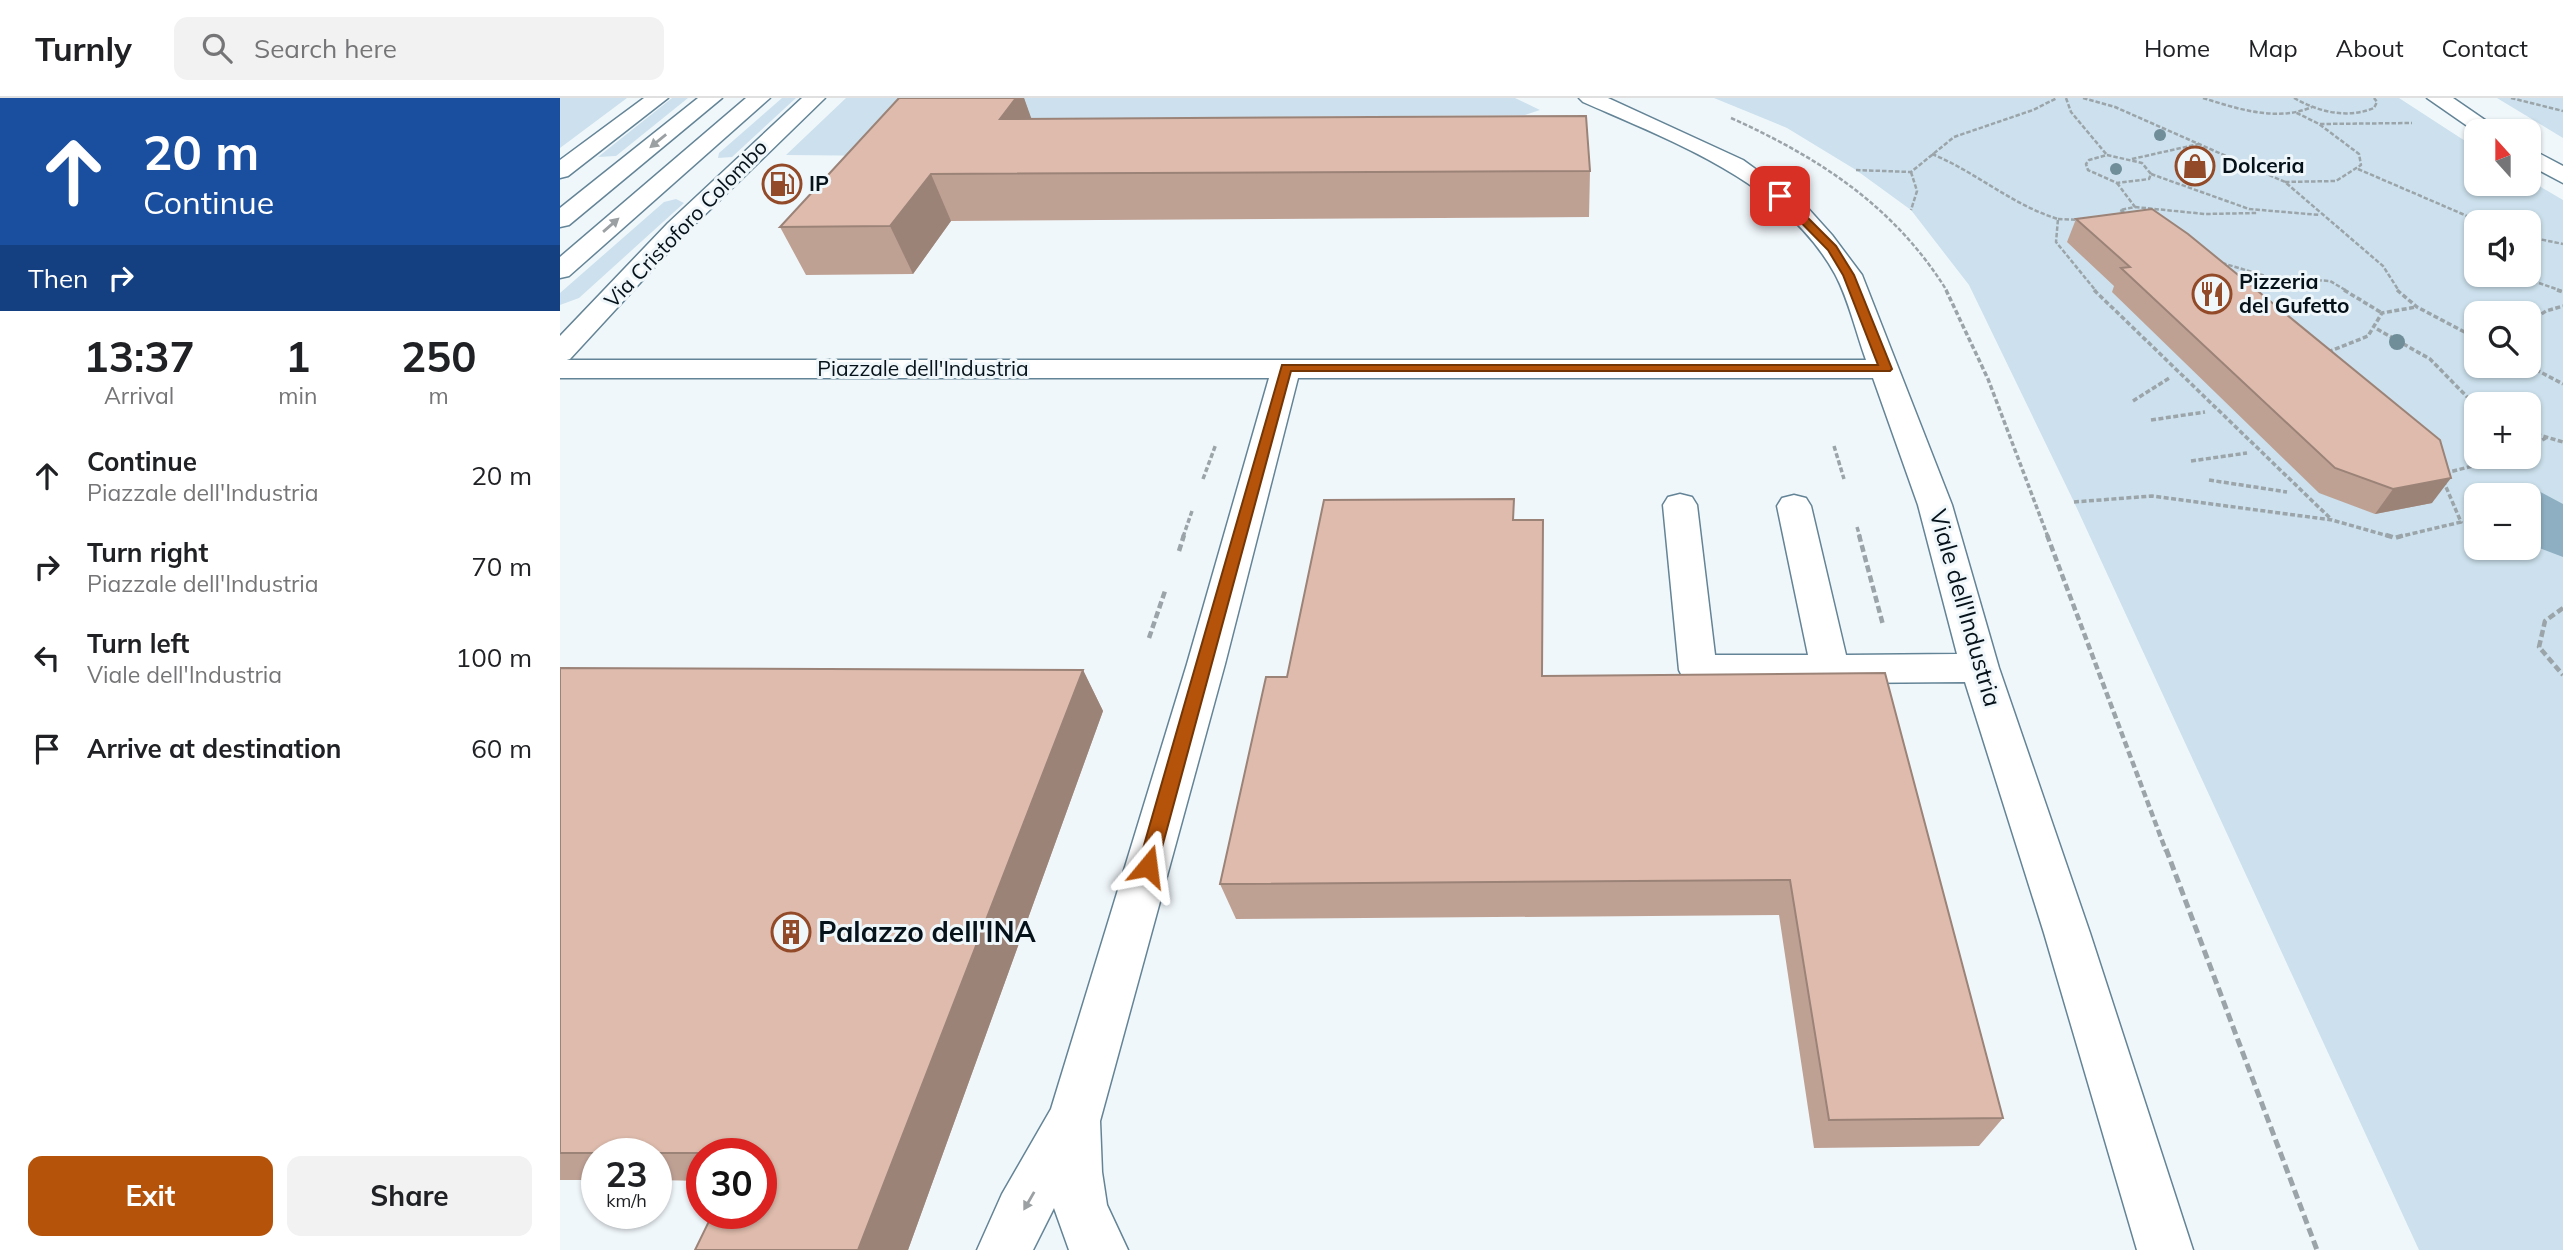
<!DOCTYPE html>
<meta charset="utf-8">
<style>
body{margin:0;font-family:Mulish,sans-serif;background:#f2f2f2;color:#202124;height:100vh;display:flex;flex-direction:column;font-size:26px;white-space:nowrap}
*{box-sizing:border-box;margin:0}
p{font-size:23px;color:#757577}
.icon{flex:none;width:38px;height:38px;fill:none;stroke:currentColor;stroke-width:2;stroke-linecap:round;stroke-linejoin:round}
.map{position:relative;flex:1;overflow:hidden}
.drawer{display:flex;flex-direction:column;background:#fff;width:560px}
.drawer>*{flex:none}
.hud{background:#1a4fa0;color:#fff;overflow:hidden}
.needle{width:46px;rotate:339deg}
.controls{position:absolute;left:1904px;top:21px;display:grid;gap:14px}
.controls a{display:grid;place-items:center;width:77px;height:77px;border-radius:14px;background:#fff;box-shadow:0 2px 5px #0004;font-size:35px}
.speed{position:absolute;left:21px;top:1040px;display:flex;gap:14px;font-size:35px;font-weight:700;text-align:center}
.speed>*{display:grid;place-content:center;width:91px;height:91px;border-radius:50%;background:#fff;box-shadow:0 2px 5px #0004;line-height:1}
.speed small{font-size:18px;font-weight:400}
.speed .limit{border:10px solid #d22;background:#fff;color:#111}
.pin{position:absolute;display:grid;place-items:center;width:60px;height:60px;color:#fff;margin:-30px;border-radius:14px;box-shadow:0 4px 10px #0006}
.me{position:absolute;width:77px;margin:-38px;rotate:16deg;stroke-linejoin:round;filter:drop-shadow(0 0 5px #0008)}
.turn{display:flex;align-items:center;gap:24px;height:147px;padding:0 28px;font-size:32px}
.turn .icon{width:91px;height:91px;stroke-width:2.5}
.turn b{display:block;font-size:49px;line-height:60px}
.then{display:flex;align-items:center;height:66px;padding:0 28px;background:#0003;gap:14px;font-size:26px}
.eta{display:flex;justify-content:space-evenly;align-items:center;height:119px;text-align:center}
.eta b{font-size:42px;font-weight:700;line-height:49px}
.button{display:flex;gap:14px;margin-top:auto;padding:14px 28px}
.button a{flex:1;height:80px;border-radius:14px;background:#b45309;color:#fff;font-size:28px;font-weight:700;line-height:80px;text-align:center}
.button a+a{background:#f2f2f2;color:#202124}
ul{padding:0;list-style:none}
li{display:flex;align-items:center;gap:21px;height:91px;padding:0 28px}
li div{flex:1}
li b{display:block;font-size:26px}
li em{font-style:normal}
header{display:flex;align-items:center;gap:42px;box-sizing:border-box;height:98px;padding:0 35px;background:#fff;border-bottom:2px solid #e0e0e0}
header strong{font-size:33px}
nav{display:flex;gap:38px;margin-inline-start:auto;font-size:24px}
.search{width:490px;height:63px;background:#f2f2f2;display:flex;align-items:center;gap:18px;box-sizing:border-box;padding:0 24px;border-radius:14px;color:#757577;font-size:26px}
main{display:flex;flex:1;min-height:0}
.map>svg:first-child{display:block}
.green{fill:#cce1ed;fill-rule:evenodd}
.water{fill:#8eafc2}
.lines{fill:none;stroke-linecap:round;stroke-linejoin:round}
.minor-casing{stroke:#638496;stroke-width:3}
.major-casing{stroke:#638496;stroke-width:3}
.path-far3{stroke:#9ba4a9;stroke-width:2.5;stroke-dasharray:4.5 2;stroke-linecap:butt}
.path-far2{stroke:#9ba4a9;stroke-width:3.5;stroke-dasharray:5 2.5;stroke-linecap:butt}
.path-far1{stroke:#9ba4a9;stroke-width:4.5;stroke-dasharray:7 3.5;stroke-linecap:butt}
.path{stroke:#9ba4a9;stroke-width:5;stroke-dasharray:9 4.5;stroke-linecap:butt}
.minor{fill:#fff;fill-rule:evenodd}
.major{fill:#fff;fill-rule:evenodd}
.tree{fill:#708d9a}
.wall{fill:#bfa194}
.shaded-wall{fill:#9b8378}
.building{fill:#debbac;stroke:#9b8378;stroke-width:2}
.oneway{fill:#9ba0a3}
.route{fill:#b45309;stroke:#753606;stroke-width:2}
.labels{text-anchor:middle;stroke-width:6;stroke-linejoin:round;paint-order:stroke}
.far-poi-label{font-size:21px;font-weight:bold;fill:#061219;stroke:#f0f7fb;text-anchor:start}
.far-street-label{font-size:21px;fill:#061219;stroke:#f0f7fb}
.street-label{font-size:24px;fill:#061219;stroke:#f0f7fb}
.near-poi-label{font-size:28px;font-weight:bold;fill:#061219;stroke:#f0f7fb;text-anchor:start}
</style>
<header>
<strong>Turnly</strong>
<div class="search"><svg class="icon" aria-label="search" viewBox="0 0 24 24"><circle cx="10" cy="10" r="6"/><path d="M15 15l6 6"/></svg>Search here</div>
<nav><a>Home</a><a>Map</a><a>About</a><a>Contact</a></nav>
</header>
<main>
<section class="drawer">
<div class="hud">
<div class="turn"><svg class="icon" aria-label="ahead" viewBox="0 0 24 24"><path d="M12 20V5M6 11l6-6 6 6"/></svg><div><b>20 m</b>Continue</div></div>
<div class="then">Then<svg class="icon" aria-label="right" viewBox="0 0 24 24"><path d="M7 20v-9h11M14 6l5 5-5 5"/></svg></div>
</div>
<div class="eta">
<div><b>13:37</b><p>Arrival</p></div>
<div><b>1</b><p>min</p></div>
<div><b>250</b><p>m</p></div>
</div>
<ul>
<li><svg class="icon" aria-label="ahead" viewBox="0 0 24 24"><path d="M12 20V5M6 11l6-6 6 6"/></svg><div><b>Continue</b><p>Piazzale dell'Industria</p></div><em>20 m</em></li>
<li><svg class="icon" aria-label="right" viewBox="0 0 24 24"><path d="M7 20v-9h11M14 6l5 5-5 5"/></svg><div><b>Turn right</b><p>Piazzale dell'Industria</p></div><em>70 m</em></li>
<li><svg class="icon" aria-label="left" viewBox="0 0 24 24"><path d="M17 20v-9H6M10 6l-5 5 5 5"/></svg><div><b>Turn left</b><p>Viale dell'Industria</p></div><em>100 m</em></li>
<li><svg class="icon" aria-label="arrive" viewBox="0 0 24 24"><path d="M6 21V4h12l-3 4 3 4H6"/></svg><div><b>Arrive at destination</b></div><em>60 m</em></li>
</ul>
<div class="button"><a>Exit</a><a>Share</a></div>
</section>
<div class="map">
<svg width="2003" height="1152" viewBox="0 0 2003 1152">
<rect width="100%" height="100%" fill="#f0f7fb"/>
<g class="green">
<path d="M0,0H67L0,50Z"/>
<path d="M112,0H128L56,58L38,59Z"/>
<path d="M222,0H236L172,59L158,60L159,55Z"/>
<path d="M286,0H955L980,12L965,17L362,22L330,58L226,57Z"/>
<path d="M1154,0H1839L1916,50V86H1969V82L2003,102V1152H1859L1514,404L1409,187L1351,112L1296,72L1227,30ZM1916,124H1969V177H1916ZM1916,215H1969V268H1916ZM1916,306H1969V359H1916ZM1916,397H1969V450H1916Z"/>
<path d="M1937,0H2003V40Z"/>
<path d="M116,101L124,105L19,200L0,207V195L104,104Z"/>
</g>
<path class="water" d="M1958,387L1973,390L2003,406V459L1969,446V397H1957Z"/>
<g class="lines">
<defs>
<g id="minor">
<path d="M1019,0H1048L1183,62L1245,107L1272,137L1302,177L1392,407L1439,570L1530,835L1633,1152H1577L1484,835L1405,584L1138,586L1124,582L1119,572L1103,407L1108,399L1120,396L1132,399L1137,407L1155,557H1248L1217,408L1222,400L1234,397L1246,400L1251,408L1286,557L1397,556L1358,407L1313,280H738L665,566L540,1023L542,1074L547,1107L568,1152H509L494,1110L473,1152H417L442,1096L491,1011L627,566L709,280H0V262H1306C1296,235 1289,202 1275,176C1224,84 1114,44 1023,4Z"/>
<path d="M1867,0H1893L1941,33L1916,34Z"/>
<path d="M1969,50L2003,68V85L1969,67Z"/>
</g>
<g id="major">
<path d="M84,0H108L8,78L0,80V62Z"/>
<path d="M138,0H162L9,127L0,129V110Z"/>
<path d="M186,0H210L9,178L0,180V159Z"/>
<path d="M242,0H265L126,135L10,261L0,264V238L108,125Z"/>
</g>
</defs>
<use href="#minor" class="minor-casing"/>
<use href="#major" class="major-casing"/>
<g class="path-far3">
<path d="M1506,0L1511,14L1547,57"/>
<path d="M1523,0L1555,9L1725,84L1823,168L1839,193"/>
<path d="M1643,0C1678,11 1717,24 1752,9"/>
<path d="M1734,0C1759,14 1787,21 1814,10L1817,4L1814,0"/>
<path d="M1951,0L2003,13"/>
<path d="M1171,20C1260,60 1335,109 1387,193"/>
<path d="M1760,26L1852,25"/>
<path d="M1372,56C1416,74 1452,107 1498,121L1496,144L1536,193"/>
<path d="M1547,57L1582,65L1591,76L1589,81L1557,85L1528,72L1526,66L1529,62Z"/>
<path d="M1572,61L1639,46"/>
<path d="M1798,71L1921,124"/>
<path d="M1296,72L1351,74L1394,39L1473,12L1497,0"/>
<path d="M1351,74L1357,93L1351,112"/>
<path d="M1591,76L1689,111L1760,117"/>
<path d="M1725,84L1776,83L1801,67L1799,56L1759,26L1735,14"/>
<path d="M1557,85L1575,109L1560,112L1568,116"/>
<path d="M1575,109L1645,116L1697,115"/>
<path d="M1498,121L1521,122"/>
<path d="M1969,139L2003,146"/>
<path d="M1662,165L1709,179L1770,183L1787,193"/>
<path d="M1921,178L1976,184L2002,193"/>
</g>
<g class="path-far2">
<path d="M1386,192L1428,281L1488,439"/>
<path d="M1534,192L1771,421"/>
<path d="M1784,192L1822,215"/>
<path d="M1837,192L1857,209L1916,240"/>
<path d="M1997,192L2003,194"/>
<path d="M1969,224L1986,213L2003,208"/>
<path d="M1817,231L1870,261L1916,308"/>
<path d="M1768,254L1808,238L1822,215L1856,209"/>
<path d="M1969,268L2003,286"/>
<path d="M1573,303L1611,279"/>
<path d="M1591,322L1645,314"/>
<path d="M1969,334L2003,344"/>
<path d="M1274,348L1284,381"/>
<path d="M1969,349L1986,340"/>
<path d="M1631,363L1687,355"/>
<path d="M1885,375L1949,359"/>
<path d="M643,381L656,346"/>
<path d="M1649,382L1727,394"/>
<path d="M1514,404L1592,398L1772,422L1832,439"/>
<path d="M1297,429L1300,439"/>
<path d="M623,439L632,413"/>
<path d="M1838,439L1901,424L1883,382"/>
</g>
<g class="path-far1">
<path d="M1299,437L1323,527"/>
<path d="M1487,437L1606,753"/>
<path d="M1826,437L1835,440L1845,437"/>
<path d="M619,453L624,437"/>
<path d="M2003,510L1985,523L1979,549L2003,577"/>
<path d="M589,540L605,493"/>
</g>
<path class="path" d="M1606,751L1757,1152"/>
<use href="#minor" class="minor"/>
<use href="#major" class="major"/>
</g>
<g class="tree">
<circle cx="1600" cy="37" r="6"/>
<circle cx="1556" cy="71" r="6"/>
<circle cx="1695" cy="189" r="7"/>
<circle cx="1837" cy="244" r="8"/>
</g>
<g class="wall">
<path d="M339,0H464L471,21L1030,73L1029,119L391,123L353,176L246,177L220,129Z"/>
<path d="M1516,121L1872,405L1815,416L1759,395L1552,194L1554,188L1507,144Z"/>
<path d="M955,422L983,462V578L1325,575L1443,1020L1419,1048L1254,1050L1219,817L676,821L660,786Z"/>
<path d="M0,570L523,572L543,613L348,1152H135L201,1055H142V1083L96,1082V1055H37V1082H0Z"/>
</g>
<g class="shaded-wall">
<path d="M456,0H464L477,36L440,21Z"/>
<path d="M371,76L391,123L353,176L330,128Z"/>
<path d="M1891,380L1872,405L1815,416L1833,391Z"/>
<path d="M983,422V617L982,578Z"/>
<path d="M523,572L543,613L348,1152H298Z"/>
</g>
<g class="building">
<path d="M339,0H456L440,21L1026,18L1030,73L371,76L330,128L220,129Z"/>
<path d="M1592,111L1628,136L1880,342L1891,380L1833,391L1775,370L1561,170L1570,169L1516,121Z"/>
<path d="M954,401L953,422H983L982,578L1325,575L1443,1020L1269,1022L1230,782L660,786L706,579H727L764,402Z"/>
<path d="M0,570L523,572L298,1152H135L153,1115H201V1055H0Z"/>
</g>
<defs><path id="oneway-solid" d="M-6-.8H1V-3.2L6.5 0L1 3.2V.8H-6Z" transform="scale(1.75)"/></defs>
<g class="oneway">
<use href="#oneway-solid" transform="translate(98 43) rotate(141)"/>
<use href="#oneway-solid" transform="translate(51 127) rotate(-41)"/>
<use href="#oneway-solid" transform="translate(469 1103) rotate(120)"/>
</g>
<path class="route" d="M1217,96H1224L1276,148L1294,177L1332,271L1330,273H731L597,768L594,774H581L578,768L722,267H1318L1283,177L1268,152L1217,100Z"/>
<defs>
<symbol id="shop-ring" viewBox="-11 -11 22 22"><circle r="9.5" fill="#f0f7fb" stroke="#924a28" stroke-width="1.5"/><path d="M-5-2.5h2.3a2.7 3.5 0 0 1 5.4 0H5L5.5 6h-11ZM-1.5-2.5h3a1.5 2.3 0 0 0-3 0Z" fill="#924a28"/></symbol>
<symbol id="fuel-ring" viewBox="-11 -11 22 22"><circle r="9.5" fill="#f0f7fb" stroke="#924a28" stroke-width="1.5"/><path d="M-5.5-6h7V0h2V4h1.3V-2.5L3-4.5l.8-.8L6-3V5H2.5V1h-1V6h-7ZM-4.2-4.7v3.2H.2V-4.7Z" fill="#924a28"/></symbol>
<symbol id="restaurant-ring" viewBox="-11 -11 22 22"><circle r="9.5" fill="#f0f7fb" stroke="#924a28" stroke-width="1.5"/><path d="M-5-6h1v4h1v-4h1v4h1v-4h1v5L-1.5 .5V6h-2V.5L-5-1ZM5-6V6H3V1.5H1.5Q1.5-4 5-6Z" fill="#924a28"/></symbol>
<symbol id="building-ring" viewBox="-11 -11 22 22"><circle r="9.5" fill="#f0f7fb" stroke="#924a28" stroke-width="1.5"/><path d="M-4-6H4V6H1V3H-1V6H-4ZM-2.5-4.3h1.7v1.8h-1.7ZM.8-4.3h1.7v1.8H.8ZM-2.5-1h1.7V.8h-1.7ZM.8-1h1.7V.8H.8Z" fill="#924a28"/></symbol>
</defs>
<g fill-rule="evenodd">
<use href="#shop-ring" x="1613" y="46" width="44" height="44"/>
<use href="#fuel-ring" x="200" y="64" width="44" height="44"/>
<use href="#restaurant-ring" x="1630" y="174" width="44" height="44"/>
<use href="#building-ring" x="209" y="812" width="44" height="44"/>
</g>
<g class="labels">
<g class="far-poi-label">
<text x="1662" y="75">Dolceria</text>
<text x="249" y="93">IP</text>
<text x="1679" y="191">Pizzeria<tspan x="1679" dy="24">del Gufetto</tspan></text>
</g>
<g class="far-street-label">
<text transform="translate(126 126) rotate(-46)" y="7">Via Cristoforo Colombo</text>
<text x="363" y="278">Piazzale dell'Industria</text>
</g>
<g class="street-label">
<text transform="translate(1405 510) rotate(74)" y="8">Viale dell'Industria</text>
</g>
<g class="near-poi-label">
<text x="258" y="844">Palazzo dell'INA</text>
</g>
</g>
</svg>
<div class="controls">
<a><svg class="needle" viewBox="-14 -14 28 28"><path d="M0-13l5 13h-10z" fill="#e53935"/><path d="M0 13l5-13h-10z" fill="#757577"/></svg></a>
<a><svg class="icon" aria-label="sound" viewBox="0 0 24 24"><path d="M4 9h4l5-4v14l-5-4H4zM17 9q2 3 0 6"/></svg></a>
<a><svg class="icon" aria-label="search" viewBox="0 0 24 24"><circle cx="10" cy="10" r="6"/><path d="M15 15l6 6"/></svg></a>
<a>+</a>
<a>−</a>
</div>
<div class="speed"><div>23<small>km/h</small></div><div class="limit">30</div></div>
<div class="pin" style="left:1220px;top:98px;background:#d93025"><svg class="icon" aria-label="arrive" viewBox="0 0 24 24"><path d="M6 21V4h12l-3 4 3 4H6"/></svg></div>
<svg class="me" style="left:588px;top:768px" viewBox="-20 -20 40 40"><path d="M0-17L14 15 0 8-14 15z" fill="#b45309" stroke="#fff" stroke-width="4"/></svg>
</div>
</main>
